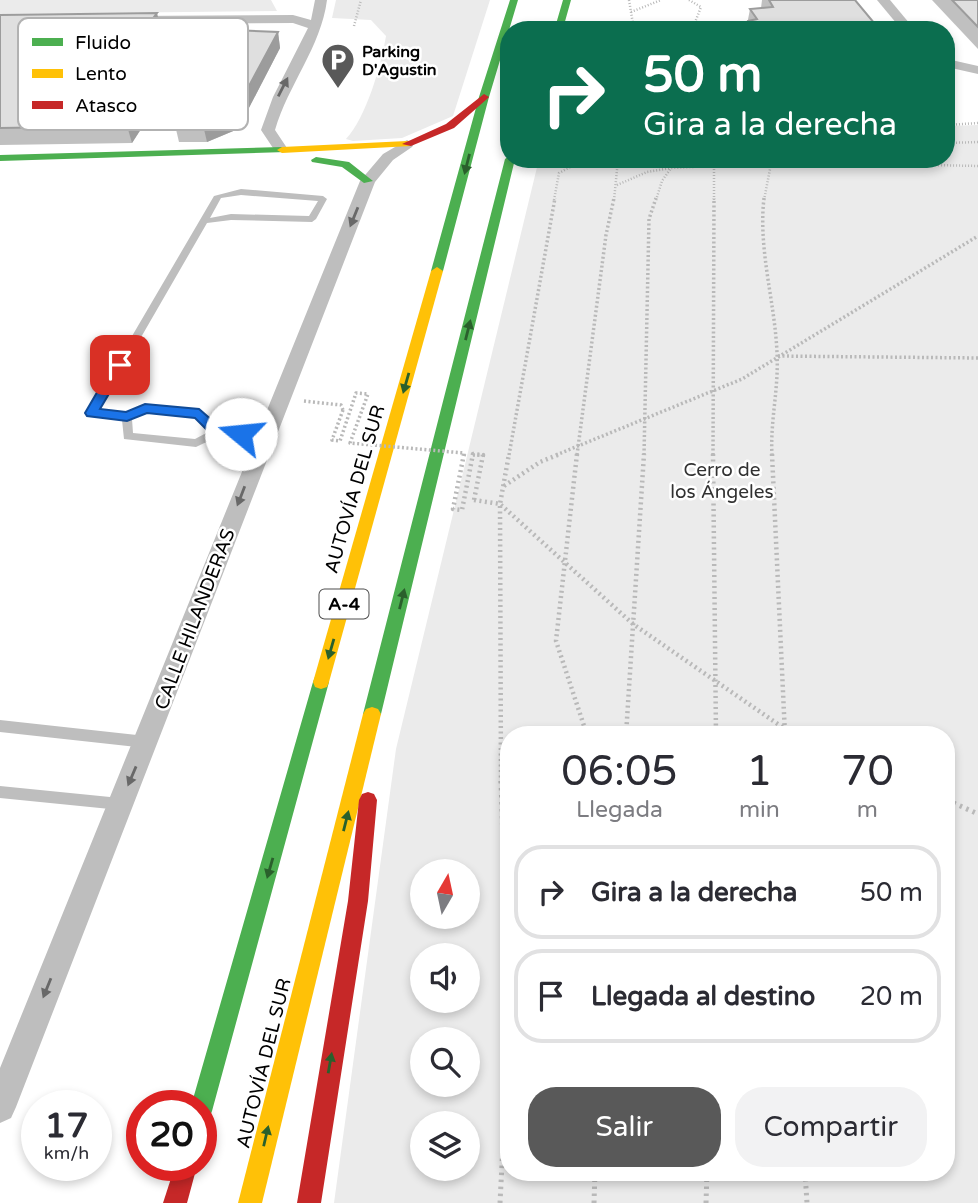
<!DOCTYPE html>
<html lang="es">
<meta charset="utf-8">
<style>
body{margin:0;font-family:"Varela Round",sans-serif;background:#f2f2f3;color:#2b2b33;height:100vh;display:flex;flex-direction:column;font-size:26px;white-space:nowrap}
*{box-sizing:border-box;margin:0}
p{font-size:23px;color:#7c7c81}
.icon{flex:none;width:38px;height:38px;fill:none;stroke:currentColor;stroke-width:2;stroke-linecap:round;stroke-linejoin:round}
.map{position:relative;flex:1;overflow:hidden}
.details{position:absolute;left:500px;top:726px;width:455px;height:455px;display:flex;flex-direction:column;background:#fff;border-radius:28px;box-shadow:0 4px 10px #0003}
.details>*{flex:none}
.guide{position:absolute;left:500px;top:21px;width:455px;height:147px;border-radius:28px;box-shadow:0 4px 10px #0003;background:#0b6e4f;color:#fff;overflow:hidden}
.needle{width:46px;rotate:9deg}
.buttons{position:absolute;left:410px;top:859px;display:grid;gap:14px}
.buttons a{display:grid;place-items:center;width:70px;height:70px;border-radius:50%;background:#fff;box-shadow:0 4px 10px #0003;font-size:35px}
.speed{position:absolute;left:21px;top:1090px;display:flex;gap:14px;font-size:35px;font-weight:700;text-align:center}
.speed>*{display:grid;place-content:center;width:91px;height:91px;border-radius:50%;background:#fff;box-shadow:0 4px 10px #0003;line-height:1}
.speed small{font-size:18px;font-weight:400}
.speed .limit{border:10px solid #d22;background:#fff;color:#111}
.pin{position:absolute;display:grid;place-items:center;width:60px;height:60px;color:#fff;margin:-30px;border-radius:14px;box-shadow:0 4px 10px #0006}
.me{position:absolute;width:77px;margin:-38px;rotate:287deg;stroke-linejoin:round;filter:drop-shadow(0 0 5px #0008)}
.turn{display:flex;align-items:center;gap:24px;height:147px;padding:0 28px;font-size:32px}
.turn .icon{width:91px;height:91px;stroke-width:2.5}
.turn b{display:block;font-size:49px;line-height:60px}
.eta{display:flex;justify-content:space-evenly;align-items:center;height:119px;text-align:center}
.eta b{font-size:42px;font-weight:600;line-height:49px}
.action{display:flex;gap:14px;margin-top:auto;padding:14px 28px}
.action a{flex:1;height:80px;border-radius:28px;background:#595959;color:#fff;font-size:28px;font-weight:600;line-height:80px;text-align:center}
.action a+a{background:#f2f2f3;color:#2b2b33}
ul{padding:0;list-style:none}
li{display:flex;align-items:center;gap:21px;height:94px;margin:0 14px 10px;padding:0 14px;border:4px solid #e1e1e2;border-radius:28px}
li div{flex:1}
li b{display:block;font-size:26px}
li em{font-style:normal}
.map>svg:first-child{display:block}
.green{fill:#ebebeb;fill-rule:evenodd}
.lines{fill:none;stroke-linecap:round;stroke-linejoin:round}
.path-far3{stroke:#b9b9b9;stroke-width:2.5;stroke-dasharray:1 2;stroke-linecap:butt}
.path-far2{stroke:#b9b9b9;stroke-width:3.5;stroke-dasharray:2 2.5;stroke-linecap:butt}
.path-far1{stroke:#b9b9b9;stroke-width:4.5;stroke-dasharray:2 3.5;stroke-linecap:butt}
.path{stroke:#b9b9b9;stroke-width:5;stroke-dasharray:2.5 4.5;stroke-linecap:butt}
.lane{fill:#bebebe;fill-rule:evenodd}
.street{fill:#bebebe;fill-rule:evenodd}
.fast{fill:#4caf50;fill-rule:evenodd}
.slow{fill:#ffc107;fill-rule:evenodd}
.jam{fill:#c62828;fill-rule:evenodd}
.path-bridge-far1{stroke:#b9b9b9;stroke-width:3.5;stroke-dasharray:2 2.5;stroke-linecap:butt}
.path-bridge{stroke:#b9b9b9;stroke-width:4.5;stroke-dasharray:2 3.5;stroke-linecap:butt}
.wall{fill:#c0c0c0}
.shaded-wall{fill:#9c9c9c}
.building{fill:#dfdfdf;stroke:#9c9c9c;stroke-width:2}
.oneway{fill:#686868}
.oneway2{fill:#2a602c}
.route{fill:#1a73e8;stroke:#114b97;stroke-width:2}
.labels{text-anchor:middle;stroke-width:5;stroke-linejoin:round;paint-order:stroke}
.far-poi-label{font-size:16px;font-weight:bold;fill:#000;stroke:#fff;text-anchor:start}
.shield{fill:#fff;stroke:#4c4c4c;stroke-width:2}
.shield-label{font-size:18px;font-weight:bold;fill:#000}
.park-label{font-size:19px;fill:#323232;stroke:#fff}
.street-label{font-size:19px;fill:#000;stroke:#fff}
.key{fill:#fff;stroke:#b2b2b2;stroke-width:2}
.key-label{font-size:19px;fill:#000}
</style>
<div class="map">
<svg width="978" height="1203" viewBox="0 0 978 1203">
<rect width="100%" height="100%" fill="#fff"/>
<g class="green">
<path d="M0,0H271L277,11L0,14Z"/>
<path d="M336,0H490L453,116L402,138L353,141L346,139C366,118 381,66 386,36L371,20L332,18Z"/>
<path d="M978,125V1203H334L396,749L539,159H947V126ZM509,735H947V1172H509ZM422,872H467V917H422ZM422,956H467V1001H422ZM422,1040H467V1085H422ZM422,1124H467V1169H422Z"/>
</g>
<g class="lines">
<g class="path-far3">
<path d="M629,0L634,30"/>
<path d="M689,0L701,7L692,30"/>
<path d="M631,12L661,0"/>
<path d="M354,26L361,0"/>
<path d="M947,125L978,123"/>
<path d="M947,143L978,142"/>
<path d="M617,185L647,172L671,168"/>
<path d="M554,200L559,173L572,166L627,159"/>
<path d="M614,200L618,160"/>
<path d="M656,200L662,181L671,168L791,162L978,166"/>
<path d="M714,200V168"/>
<path d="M764,200L772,159"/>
</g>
<g class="path-far2">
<path d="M764,198C758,250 775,302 777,353C779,388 770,421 772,455"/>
<path d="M778,356L978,358"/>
<path d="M304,401L341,405L343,410"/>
<path d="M509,455L555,198"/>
<path d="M556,455L742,379L978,236"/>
<path d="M577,455L606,235L614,198"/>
<path d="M644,455L649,219L656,198"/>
<path d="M713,455L714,198"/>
</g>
<g class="path-far1">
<path d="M577,454L556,641L587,735"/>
<path d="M713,454L716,735"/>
<path d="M772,454L785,735"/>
<path d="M504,486L540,462L560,454"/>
<path d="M474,500L500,504L633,624L785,729L799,735"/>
<path d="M626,735L644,454"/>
<path d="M501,783L500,504L509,454"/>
</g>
<g class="path">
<path d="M947,800L978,814"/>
<path d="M805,1172L807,1203"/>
<path d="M500,1203L509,1024L501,781"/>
<path d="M594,1203L595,1172"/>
<path d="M706,1203L707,1172"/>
</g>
<g class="lane">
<path d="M241,189L323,196L327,199L316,219L312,222L231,220L207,223L99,410L126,413L145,406L199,411L203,412L220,429L265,432L270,436L265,440L219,436L196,447L124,439L122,420L92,416L87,413L214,196ZM241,195L318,201L309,216L231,214L210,218L221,198ZM146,413L196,417L210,431L195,439L133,433L132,419Z"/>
<path d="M0,720L146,736L151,738L153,742L151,746L146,748L0,732Z"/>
<path d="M0,786L120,798L125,800L127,804L125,808L120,810L0,798Z"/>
</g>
<g class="street">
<path d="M315,0H327C321,47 288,85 275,130L287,148L280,152L275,151L261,130L273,97L308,28L293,23L128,24L122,20L128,16L293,15L311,20Z"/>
<path d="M877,0H890L915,30H902Z"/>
<path d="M947,59L978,66V74L947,67Z"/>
<path d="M407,140L414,144L412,147L393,160L375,182L16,1107L11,1118L0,1123V1068L360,181L383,154Z"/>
</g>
<g class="fast">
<path d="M510,0H518L489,97L443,271L437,275L433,273L431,271L479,97Z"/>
<path d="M563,0H571L564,25L559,30H549L556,24Z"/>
<path d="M282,147L287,150L286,152L0,161V155Z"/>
<path d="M509,156V159H515L381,714L378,719L372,721L366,719L363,714L505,159Z"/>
<path d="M316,157L349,162L373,181L364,183L342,167L312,162L311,160Z"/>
<path d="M321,675L327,677L329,682L212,1111L209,1119L201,1122V1106H191L313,682L315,677Z"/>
</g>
<g class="slow">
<path d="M407,141L411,142V146L282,153L277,150L282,147Z"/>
<path d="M437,267L443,271L329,682L327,687L321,689L315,687L313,682L431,271Z"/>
<path d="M372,707L378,709L381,714L262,1203H238L363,714L366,709Z"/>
</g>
<g class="jam">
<path d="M484,94L489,97L487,99L454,128L411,146L402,144L446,124Z"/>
<path d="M368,792L374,794L377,800L368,901L321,1203H297L348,901L359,800L362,794Z"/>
<path d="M175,1166H197L187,1203H163Z"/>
</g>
<g class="path-bridge-far1">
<path d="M343,410L332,440L340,441L356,393L368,394L350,443L464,453V455"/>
<path d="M473,455H483"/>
</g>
<path class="path-bridge" d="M464,454L453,509L462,510L473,454L483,455L474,500"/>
</g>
<g class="wall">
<path d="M762,0H855L880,30H746L750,9L761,8Z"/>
<path d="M932,0H978V49Z"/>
<path d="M0,15L160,26L196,44L132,143L0,145Z"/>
<path d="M278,32L280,48L238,129L207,142H179L175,125Z"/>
</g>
<g class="shaded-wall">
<path d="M157,13L161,29L148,25Z"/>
<path d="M192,28L196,44L132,143L127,126Z"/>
<path d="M278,32L280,48L238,129L207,142L203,125Z"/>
</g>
<g class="building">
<path d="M769,0H855L880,30H750L748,21L757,19L750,9L773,7Z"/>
<path d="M952,0H978V27Z"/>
<path d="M157,13L148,25L192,28L127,126L0,128V15Z"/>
<path d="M232,30L278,32L235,112L203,125H175Z"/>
</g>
<defs><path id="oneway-solid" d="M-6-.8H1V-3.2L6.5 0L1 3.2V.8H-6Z" transform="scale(1.75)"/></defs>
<g class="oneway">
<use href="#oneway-solid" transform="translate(283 87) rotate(-63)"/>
<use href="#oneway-solid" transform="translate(354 217) rotate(112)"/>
<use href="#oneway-solid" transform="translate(241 496) rotate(111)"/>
<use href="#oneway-solid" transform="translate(132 776) rotate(113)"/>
<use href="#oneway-solid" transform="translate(47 988) rotate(112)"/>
</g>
<g class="oneway2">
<use href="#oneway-solid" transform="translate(467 164) rotate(104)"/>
<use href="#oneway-solid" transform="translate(468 330) rotate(-76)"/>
<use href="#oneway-solid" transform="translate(406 383) rotate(106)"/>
<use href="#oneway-solid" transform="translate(402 599) rotate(-76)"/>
<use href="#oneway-solid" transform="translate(331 649) rotate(106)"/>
<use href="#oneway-solid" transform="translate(346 821) rotate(-76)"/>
<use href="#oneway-solid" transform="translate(270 868) rotate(106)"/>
<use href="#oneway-solid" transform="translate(330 1063) rotate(-80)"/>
<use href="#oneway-solid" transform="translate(266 1136) rotate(-77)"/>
</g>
<path class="route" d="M120,361L126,365L100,409L126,412L145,404L199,409L221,428L241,429L248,434L241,439L212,435L195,418L147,413L127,421L87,416L85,413L113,365Z"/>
<defs>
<symbol id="parking-pin" viewBox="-11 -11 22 30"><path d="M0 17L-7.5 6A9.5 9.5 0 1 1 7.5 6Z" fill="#595959" stroke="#fff"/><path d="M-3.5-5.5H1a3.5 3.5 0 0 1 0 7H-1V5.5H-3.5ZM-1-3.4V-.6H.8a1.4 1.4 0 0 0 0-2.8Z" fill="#fff"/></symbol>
</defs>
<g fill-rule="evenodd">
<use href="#parking-pin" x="319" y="41" width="38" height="52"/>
</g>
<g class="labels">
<g class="far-poi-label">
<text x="362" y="57">Parking<tspan x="362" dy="18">D'Agustin</tspan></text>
</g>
<rect class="shield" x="319.5" y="589.5" width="49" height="29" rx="5"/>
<g class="shield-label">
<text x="344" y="610">A-4</text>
</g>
<g class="park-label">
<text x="722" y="476">Cerro de<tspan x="722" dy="22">los Ángeles</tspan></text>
</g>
<g class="street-label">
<text transform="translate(354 489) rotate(-74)" y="7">AUTOVÍA DEL SUR</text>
<text transform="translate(194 619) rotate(-69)" y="7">CALLE HILANDERAS</text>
<text transform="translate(263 1063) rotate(-76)" y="7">AUTOVÍA DEL SUR</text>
</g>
</g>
<rect x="18" y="18" width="230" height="112" rx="10" class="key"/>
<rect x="32" y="38" width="31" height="8" fill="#4caf50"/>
<rect x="32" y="69" width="31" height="9" fill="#ffc107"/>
<rect x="32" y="101" width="31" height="8" fill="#c62828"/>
<g class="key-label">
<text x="75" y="49">Fluido</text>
<text x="75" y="80">Lento</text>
<text x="75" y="112">Atasco</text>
</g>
</svg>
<div class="buttons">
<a><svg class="needle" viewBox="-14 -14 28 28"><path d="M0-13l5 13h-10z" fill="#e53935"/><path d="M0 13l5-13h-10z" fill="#7c7c81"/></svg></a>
<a><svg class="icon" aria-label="sound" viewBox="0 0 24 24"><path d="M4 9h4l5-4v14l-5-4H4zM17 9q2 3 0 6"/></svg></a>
<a><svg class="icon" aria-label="search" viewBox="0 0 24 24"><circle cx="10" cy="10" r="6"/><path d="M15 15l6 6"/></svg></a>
<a><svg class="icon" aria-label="layers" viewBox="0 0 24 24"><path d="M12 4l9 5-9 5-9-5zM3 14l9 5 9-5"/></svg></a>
</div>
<div class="speed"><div>17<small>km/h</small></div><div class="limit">20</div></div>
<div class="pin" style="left:120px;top:365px;background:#d93025"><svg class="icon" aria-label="arrive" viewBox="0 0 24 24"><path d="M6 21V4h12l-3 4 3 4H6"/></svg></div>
<svg class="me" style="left:241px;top:434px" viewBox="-20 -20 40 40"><circle r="19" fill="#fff"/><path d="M0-13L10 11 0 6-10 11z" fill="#1a73e8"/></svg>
<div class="guide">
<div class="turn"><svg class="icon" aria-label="right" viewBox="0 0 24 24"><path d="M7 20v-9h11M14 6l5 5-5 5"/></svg><div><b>50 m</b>Gira a la derecha</div></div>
</div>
<section class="details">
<div class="eta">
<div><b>06:05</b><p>Llegada</p></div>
<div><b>1</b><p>min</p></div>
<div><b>70</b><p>m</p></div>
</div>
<ul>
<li><svg class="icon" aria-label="right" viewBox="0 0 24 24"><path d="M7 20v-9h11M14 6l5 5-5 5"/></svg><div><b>Gira a la derecha</b></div><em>50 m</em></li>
<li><svg class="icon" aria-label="arrive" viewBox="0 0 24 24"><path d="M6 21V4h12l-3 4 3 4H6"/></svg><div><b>Llegada al destino</b></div><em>20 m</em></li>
</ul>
<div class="action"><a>Salir</a><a>Compartir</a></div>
</section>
</div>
